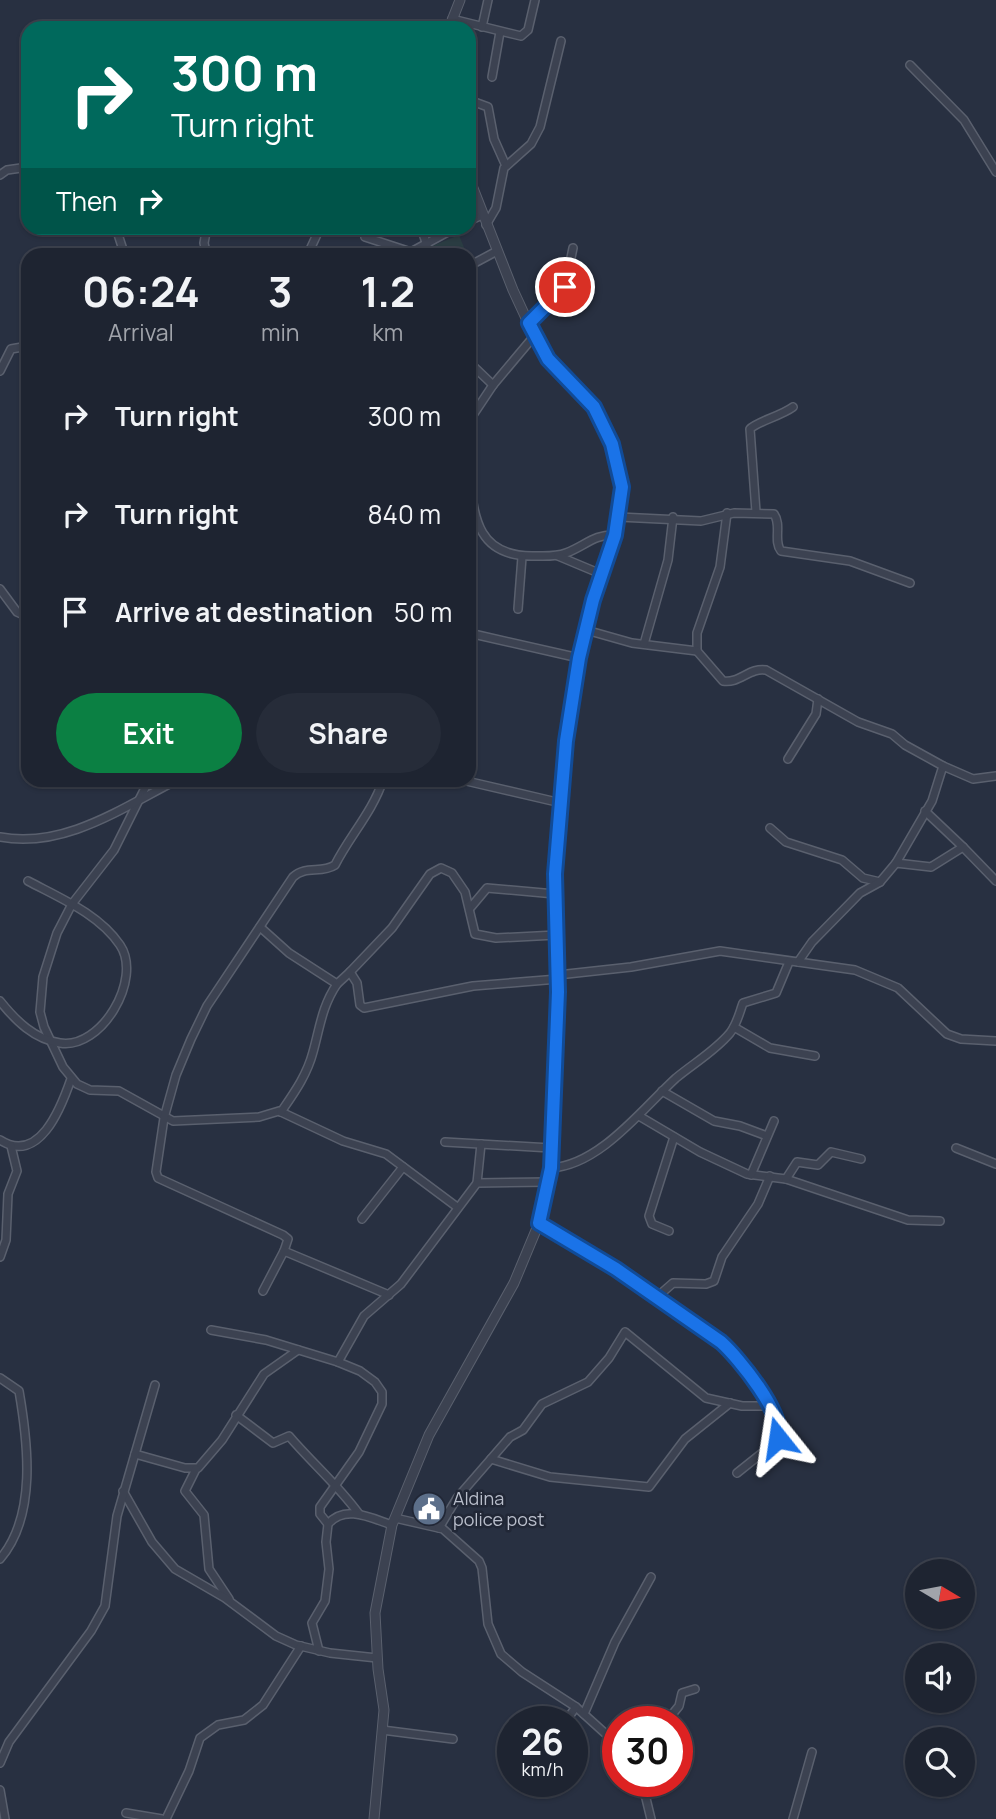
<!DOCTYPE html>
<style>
body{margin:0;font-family:Manrope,sans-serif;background:#262c39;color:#f1f3f6;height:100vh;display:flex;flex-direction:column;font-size:26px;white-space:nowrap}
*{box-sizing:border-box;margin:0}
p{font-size:23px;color:#a1a4ab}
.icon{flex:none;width:38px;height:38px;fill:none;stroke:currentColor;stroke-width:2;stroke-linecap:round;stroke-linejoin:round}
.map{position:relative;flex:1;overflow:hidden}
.panel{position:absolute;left:21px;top:248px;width:455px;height:539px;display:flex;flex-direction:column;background:#1e2431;border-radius:21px;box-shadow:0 2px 5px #0004,0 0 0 2px #3c414d}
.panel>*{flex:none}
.hud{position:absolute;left:21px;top:21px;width:455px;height:214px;border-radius:21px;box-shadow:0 2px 5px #0004,0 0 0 2px #3c414d;background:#00695c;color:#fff;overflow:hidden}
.needle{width:46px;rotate:100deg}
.controls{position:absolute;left:905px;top:1559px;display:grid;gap:14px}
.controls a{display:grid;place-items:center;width:70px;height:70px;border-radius:50%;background:#1e2431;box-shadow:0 2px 5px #0004,0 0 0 2px #3c414d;font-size:35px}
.speed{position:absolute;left:497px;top:1706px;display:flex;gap:14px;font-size:35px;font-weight:700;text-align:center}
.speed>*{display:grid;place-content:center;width:91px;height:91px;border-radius:50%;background:#1e2431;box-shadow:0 2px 5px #0004,0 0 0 2px #3c414d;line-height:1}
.speed small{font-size:18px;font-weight:400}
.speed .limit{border:10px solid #d22;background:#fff;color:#111}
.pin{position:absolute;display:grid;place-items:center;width:60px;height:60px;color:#fff;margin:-30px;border:4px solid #fff;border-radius:50%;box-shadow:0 2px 7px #0007}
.me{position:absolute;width:77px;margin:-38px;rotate:345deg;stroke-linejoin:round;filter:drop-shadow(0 0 5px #0008)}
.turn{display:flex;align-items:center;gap:24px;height:147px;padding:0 35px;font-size:32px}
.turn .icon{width:91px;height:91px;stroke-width:2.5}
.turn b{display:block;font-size:49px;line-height:60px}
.then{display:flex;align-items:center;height:66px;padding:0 35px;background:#0003;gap:14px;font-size:26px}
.eta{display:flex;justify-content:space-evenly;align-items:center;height:119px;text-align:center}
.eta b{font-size:42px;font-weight:700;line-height:49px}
.cta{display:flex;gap:14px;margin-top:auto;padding:14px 35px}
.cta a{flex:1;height:80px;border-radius:42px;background:#0b8043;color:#fff;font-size:28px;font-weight:700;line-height:80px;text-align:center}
.cta a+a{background:#262c39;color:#f1f3f6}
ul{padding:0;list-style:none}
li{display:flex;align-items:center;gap:21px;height:98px;padding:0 35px}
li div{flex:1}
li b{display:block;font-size:26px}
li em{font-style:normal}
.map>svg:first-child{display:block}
.green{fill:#2a3c42}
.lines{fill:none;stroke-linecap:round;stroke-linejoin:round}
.minor-casing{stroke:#5a606e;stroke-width:10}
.tertiary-casing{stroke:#5a606e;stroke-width:11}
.minor{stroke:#3c4251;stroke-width:7}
.tertiary{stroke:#3c4251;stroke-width:9}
.route-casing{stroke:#114b97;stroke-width:18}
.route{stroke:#1a73e8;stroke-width:12}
.labels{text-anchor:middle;stroke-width:5;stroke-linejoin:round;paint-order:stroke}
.poi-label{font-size:18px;fill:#b9becb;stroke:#212736;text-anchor:start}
</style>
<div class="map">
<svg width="996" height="1819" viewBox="0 0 996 1819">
<rect width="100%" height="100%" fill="#283041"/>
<path class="green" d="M459,235L467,255L408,256Z"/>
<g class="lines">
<defs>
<g id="minor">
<path d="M452,19L521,36L528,30L535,0"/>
<path d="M482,27L488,0"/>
<path d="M910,65L964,120L996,172"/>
<path d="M492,77L500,32"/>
<path d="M469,100L488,107L494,139L506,166"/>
<path d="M0,175L7,170L28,167"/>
<path d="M469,221L482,215"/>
<path d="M486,225L496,208L504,168L531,144L540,127L561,41"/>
<path d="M116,228L125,256"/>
<path d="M421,228L427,245"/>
<path d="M206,232L204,243L207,256"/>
<path d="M365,237L411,252L455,228"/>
<path d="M307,256L320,228"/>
<path d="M469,266L497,251"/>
<path d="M529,323L565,287L573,248"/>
<path d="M469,362L493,385"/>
<path d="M0,371L11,349L28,346"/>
<path d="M469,421L493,385L535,335"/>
<path d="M469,472C474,518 477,557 534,556C545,556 556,557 566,553C585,546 594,534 615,535"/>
<path d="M756,512L750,429C756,422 781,416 793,407"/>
<path d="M727,513L720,567L697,633V651L723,681C739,684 750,667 766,670L858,722L892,734L905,745L943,766L932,801L896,863"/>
<path d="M619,517L701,521L734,513L774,514C782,525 773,541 781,551L850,561L910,583"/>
<path d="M558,556L601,574"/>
<path d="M0,589L17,612L28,617"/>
<path d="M518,609L522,557"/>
<path d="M586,630L632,643L697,651"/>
<path d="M469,633L579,658"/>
<path d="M644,644L668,560L673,517"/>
<path d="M788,759L816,714L818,699"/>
<path d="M943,766L973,779L996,776"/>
<path d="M149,780L114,850L72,904L57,933L43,977L40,1012L44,1027L63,1067L77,1084L90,1090L119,1091L173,1121L259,1117L279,1111L343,1141L386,1154L457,1207"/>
<path d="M462,780L561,803"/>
<path d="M925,811L963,847"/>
<path d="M770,828L786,842L842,860L863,878L880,882"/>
<path d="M0,837C64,849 122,808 177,780"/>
<path d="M471,907L487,888L555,894"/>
<path d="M260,927L289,953L337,984L350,972L357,983L360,1005L364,1008L473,986L558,979"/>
<path d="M798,962L812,942L860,893L880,882L896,863L931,867L963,847L996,881"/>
<path d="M350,972L392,928L430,874L441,868L452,873L465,892L475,934L496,938L556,935"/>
<path d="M558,975L631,967L720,951L855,970L898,988L947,1034L961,1039L996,1041"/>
<path d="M0,1001C16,1021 34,1039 60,1043C101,1050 143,979 120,945C99,914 60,898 28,881"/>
<path d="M734,1027L770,1048L815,1056"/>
<path d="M662,1091L714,1121L740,1126L767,1136"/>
<path d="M281,1112C294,1093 307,1075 313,1052C320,1027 322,1006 337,984"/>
<path d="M639,1116L700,1152L747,1174L786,1179L908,1220L940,1221"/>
<path d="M0,1140C39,1165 61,1108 71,1079"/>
<path d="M445,1142L551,1148"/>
<path d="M956,1148L996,1164"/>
<path d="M551,1168C600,1165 642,1109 676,1078C694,1063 715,1051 730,1033C737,1024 739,1014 743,1003L776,993L789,962"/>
<path d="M751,1175L774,1121"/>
<path d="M786,1179L797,1162L818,1165L831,1152L861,1159"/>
<path d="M477,1183L481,1144"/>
<path d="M362,1219L403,1167"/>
<path d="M539,1223L616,1269L721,1342L733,1354L767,1401L780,1431L772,1445L737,1473"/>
<path d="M669,1231L652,1224L649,1216L674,1137"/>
<path d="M284,1251L288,1239L283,1235L158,1178L156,1172L164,1118L176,1075L191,1039L207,1006L293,877C306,865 321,874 335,865C349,837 373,811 383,780"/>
<path d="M0,1257L6,1240L8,1194L17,1171L11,1146"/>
<path d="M263,1291L284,1251L389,1295"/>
<path d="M657,1297L673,1283L706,1284L714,1281L722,1257L758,1204L770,1176"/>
<path d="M211,1330L266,1340L338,1362L364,1316L401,1284L477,1183L549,1182"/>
<path d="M0,1378L19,1391C28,1443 37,1516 0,1559"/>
<path d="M236,1415L273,1443L289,1436C312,1463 338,1485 359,1514"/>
<path d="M135,1454L185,1468H198L222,1440L264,1374L298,1350"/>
<path d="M491,1459L550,1477L649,1487L685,1439L730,1403"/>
<path d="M196,1469L185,1491L204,1515L209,1569L229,1599"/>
<path d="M123,1491L152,1542L175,1569L225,1598L276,1636L296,1645L330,1653L377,1658"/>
<path d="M395,1518L443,1529L479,1561L482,1568L488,1624L501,1654L522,1672L576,1707L618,1745"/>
<path d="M328,1524L320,1514V1507L359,1452L382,1404V1392L375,1382L360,1371L338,1362"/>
<path d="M439,1528L457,1498L510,1437L523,1430L542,1404L588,1382L609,1358L625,1332L706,1398L742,1406H770"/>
<path d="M319,1651L312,1623L325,1601L329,1569L326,1542L328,1524C345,1504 371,1518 392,1525"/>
<path d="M584,1714L615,1642L651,1577"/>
<path d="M565,1722L576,1707"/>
<path d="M666,1722L679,1706L682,1693L695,1689"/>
<path d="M382,1730L453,1739"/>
<path d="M0,1763L9,1742L91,1631L105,1606L117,1516L155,1385"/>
<path d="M642,1782L651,1819"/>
<path d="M0,1790L5,1819"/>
<path d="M126,1813L162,1819"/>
<path d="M166,1819L189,1771L200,1738L218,1725L244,1720L263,1705L301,1646"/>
<path d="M793,1819L812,1752"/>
</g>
<g id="tertiary">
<path d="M449,28L460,0"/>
<path d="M374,1819L384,1710L378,1669L375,1613L392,1525L429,1435L514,1283L539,1223L549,1182L557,1015L555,874L566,741L579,658L593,600L615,535L622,495L618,463L603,423L591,402L548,359L538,344L513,290L469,178"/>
</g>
</defs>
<use href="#minor" class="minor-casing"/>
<use href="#tertiary" class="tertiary-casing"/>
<use href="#minor" class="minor"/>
<use href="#tertiary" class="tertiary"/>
</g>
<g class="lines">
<defs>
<path id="route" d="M565,287L529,323L548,359L594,407L612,444L622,487L615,535L593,600L579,658L566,741L555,874L558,992L551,1168L539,1223L616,1269L721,1342C739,1358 785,1415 778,1438"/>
</defs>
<use href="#route" class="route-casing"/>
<use href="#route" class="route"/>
</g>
<defs>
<symbol id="civic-disc" viewBox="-11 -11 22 22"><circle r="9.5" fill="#5c6f8a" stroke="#212736"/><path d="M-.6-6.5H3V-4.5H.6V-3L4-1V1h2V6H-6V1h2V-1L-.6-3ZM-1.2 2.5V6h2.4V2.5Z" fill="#fff"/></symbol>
</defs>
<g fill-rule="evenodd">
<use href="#civic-disc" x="410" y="1490" width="38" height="38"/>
</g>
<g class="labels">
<g class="poi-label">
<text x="453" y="1505">Aldina<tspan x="453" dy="21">police post</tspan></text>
</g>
</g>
</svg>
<div class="controls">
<a><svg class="needle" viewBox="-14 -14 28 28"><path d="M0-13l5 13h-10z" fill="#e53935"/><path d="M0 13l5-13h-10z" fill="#a1a4ab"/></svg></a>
<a><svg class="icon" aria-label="sound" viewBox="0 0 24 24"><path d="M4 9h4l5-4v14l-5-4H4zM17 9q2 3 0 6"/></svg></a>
<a><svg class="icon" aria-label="search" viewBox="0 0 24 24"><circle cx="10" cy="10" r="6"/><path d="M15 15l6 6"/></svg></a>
</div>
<div class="speed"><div>26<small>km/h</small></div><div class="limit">30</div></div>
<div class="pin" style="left:565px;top:287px;background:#d93025"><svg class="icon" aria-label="arrive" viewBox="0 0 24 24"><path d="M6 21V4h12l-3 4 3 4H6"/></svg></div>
<svg class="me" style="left:778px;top:1438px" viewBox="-20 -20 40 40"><path d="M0-17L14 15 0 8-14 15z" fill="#1a73e8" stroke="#fff" stroke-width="4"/></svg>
<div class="hud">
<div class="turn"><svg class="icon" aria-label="right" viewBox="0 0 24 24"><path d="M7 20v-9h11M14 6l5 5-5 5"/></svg><div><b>300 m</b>Turn right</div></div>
<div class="then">Then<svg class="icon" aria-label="right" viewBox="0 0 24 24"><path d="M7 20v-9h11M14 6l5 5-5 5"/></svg></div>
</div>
<section class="panel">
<div class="eta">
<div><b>06:24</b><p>Arrival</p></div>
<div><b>3</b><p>min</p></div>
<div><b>1.2</b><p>km</p></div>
</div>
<ul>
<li><svg class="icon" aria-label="right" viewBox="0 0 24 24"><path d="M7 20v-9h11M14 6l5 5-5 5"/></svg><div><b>Turn right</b></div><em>300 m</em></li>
<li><svg class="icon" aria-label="right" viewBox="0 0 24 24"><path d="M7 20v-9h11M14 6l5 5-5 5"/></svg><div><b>Turn right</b></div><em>840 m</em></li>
<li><svg class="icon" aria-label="arrive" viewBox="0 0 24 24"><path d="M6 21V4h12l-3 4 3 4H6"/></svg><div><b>Arrive at destination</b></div><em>50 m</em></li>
</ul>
<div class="cta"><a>Exit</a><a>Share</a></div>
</section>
</div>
